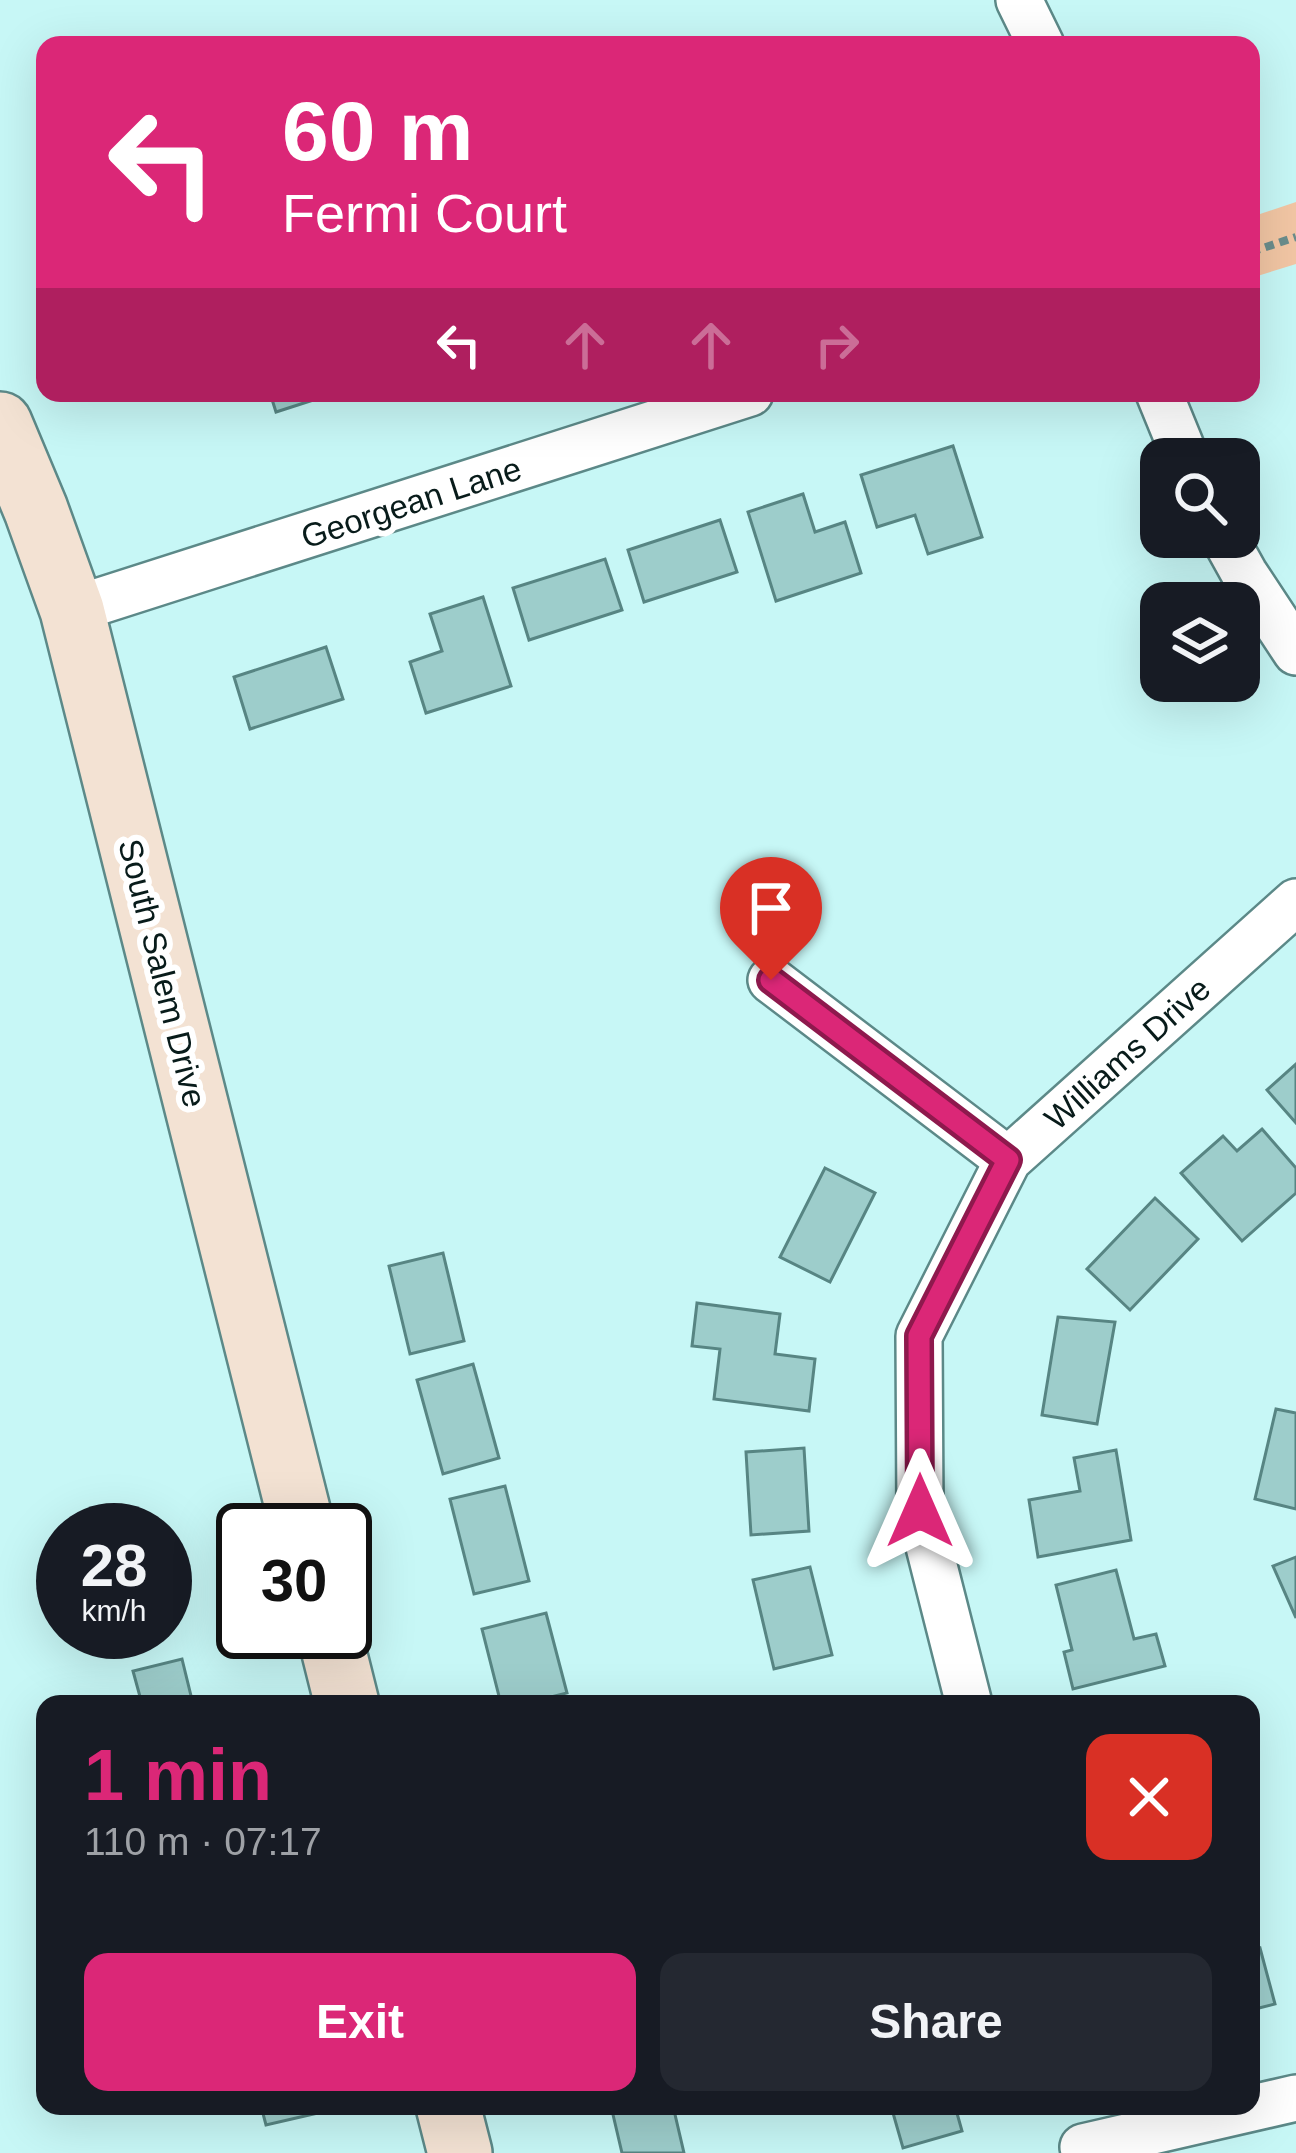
<!DOCTYPE html>
<meta charset="utf-8">
<style>
body{margin:0;font-family:Helvetica,sans-serif;background:#242831;color:#f1f3f6;height:100vh;display:flex;flex-direction:column;font-size:45px;white-space:nowrap}
*{box-sizing:border-box;margin:0}
p{font-size:39px;color:#9ea1a6}
.icon{flex:none;width:66px;height:66px;fill:none;stroke:currentColor;stroke-width:2;stroke-linecap:round;stroke-linejoin:round}
.map{position:relative;flex:1;overflow:hidden}
.sheet{position:absolute;left:36px;top:1695px;width:1224px;height:420px;display:flex;flex-direction:column;background:#171b24;border-radius:24px;box-shadow:0 12px 48px #0002}
.sheet>*{flex:none}
.guide{position:absolute;left:36px;top:36px;width:1224px;height:366px;border-radius:24px;box-shadow:0 12px 48px #0002;background:#db2777;color:#fff;overflow:hidden}
.tools{position:absolute;left:1140px;top:438px;display:grid;gap:24px}
.tools a{display:grid;place-items:center;width:120px;height:120px;border-radius:24px;background:#171b24;box-shadow:0 12px 48px #0002;font-size:60px}
.speed{position:absolute;left:36px;top:1503px;display:flex;gap:24px;font-size:60px;font-weight:700;text-align:center}
.speed>*{display:grid;place-content:center;width:156px;height:156px;border-radius:50%;background:#171b24;box-shadow:0 12px 48px #0002;line-height:1}
.speed small{font-size:30px;font-weight:400}
.speed .limit{border:6px solid #111;border-radius:18px;background:#fff;color:#111}
.pin{position:absolute;display:grid;place-items:center;width:102px;height:102px;color:#fff;margin:-123px -51px;border-radius:50% 50% 50% 0;rotate:-45deg;box-shadow:0 0 12px #0007}
.pin .icon{rotate:45deg}
.me{position:absolute;width:132px;margin:-66px;rotate:0deg;stroke-linejoin:round;filter:drop-shadow(0 0 9px #0008)}
.turn{display:flex;align-items:center;gap:42px;height:252px;padding:0 48px;font-size:54px}
.turn .icon{width:156px;height:156px;stroke-width:2.5}
.turn b{display:block;font-size:84px;line-height:102px}
.lanes{display:flex;align-items:center;height:114px;padding:0 48px;background:#0003;justify-content:center;gap:60px;direction:ltr}
.lanes .off{opacity:.35}
.round{display:grid;place-items:center;flex:none;width:126px;height:126px;border-radius:24px;background:#242831}
.head{display:flex;align-items:center;justify-content:space-between;height:204px;padding:0 48px}
h1{font-size:72px;font-weight:600;line-height:90px;color:#db2777}
.action{display:flex;gap:24px;margin-top:auto;padding:24px 48px}
.action a{flex:1;height:138px;border-radius:24px;background:#db2777;color:#fff;font-size:48px;font-weight:600;line-height:138px;text-align:center}
.action a+a{background:#242831;color:#f1f3f6}
.map>svg:first-child{display:block}
.green{fill:#f2c6a4}
.building{fill:#9dcdcb;stroke:#578583;stroke-width:3}
.lines{fill:none;stroke-linecap:round;stroke-linejoin:round}
.street-casing{stroke:#5c8988;stroke-width:50}
.secondary-casing{stroke:#5c8988;stroke-width:68}
.path{stroke:#6b8d8c;stroke-width:8;stroke-dasharray:9 6;stroke-linecap:butt}
.street{stroke:#fff;stroke-width:45}
.secondary{stroke:#f3e2d3;stroke-width:63}
.route-casing{stroke:#8e194d;stroke-width:30}
.route{stroke:#db2777;stroke-width:21}
.labels{text-anchor:middle;stroke-width:12;stroke-linejoin:round;paint-order:stroke}
.street-label{font-size:33px;fill:#081b1a;stroke:#fff}
</style>
<div class="map">
<svg width="1296" height="2153" viewBox="0 0 1296 2153">
<rect width="100%" height="100%" fill="#c7f7f6"/>
<path class="green" d="M1296,202V264L1251,278V217Z"/>
<g class="building">
<path d="M270,393H335L276,412Z"/>
<path d="M953,446L982,537L928,554L915,515L877,527L861,475Z"/>
<path d="M803,494L815,532L845,522L861,573L776,601L748,512Z"/>
<path d="M720,520L737,572L644,602L628,550Z"/>
<path d="M605,559L622,610L529,640L513,588Z"/>
<path d="M483,597L511,686L426,713L410,662L442,651L430,614Z"/>
<path d="M326,647L343,699L250,729L234,677Z"/>
<path d="M1296,1064V1123L1267,1090Z"/>
<path d="M1262,1129L1296,1168V1193L1242,1241L1181,1173L1223,1136L1237,1151Z"/>
<path d="M825,1168L875,1193L830,1282L780,1257Z"/>
<path d="M1155,1198L1198,1239L1130,1310L1087,1269Z"/>
<path d="M443,1253L464,1341L410,1354L389,1266Z"/>
<path d="M697,1303L780,1314L775,1354L815,1359L809,1411L714,1399L720,1349L692,1346Z"/>
<path d="M1058,1317L1115,1322L1097,1424L1042,1415Z"/>
<path d="M473,1364L499,1458L443,1474L417,1380Z"/>
<path d="M1276,1409L1296,1413V1509L1255,1499Z"/>
<path d="M804,1448L809,1531L751,1535L746,1452Z"/>
<path d="M1116,1450L1131,1540L1038,1557L1029,1500L1080,1491L1074,1458Z"/>
<path d="M505,1486L529,1581L474,1594L450,1499Z"/>
<path d="M1296,1557V1618L1273,1566Z"/>
<path d="M810,1567L832,1655L774,1669L753,1580Z"/>
<path d="M1116,1570L1134,1639L1156,1634L1165,1666L1073,1689L1064,1652L1072,1650L1056,1585Z"/>
<path d="M546,1613L567,1693L523,1704H501L482,1629Z"/>
<path d="M182,1659L193,1704H142L133,1671Z"/>
<path d="M1260,1948L1275,2004L1251,2010V1951Z"/>
<path d="M261,2106H321L322,2112L266,2125Z"/>
<path d="M611,2106H673L684,2153H622Z"/>
<path d="M891,2106H955L962,2131L903,2148Z"/>
</g>
<g class="lines">
<defs>
<g id="street">
<path d="M1019,0L1041,45"/>
<path d="M1159,393L1186,459"/>
<path d="M1224,537L1244,573L1296,652"/>
<path d="M72,610L750,393"/>
<path d="M771,980L1008,1160"/>
<path d="M969,1704L920,1511L919,1336L1008,1160L1296,902"/>
<path d="M1083,2147L1296,2098"/>
</g>
<g id="secondary">
<path d="M0,424L36,510L72,610L303,1530"/>
<path d="M329,1632L347,1704"/>
<path d="M448,2106L460,2153"/>
</g>
</defs>
<use href="#street" class="street-casing"/>
<use href="#secondary" class="secondary-casing"/>
<path class="path" d="M1251,252L1296,237"/>
<use href="#street" class="street"/>
<use href="#secondary" class="secondary"/>
</g>
<g class="lines">
<defs>
<path id="route" d="M771,980L1008,1160L919,1336L920,1511"/>
</defs>
<use href="#route" class="route-casing"/>
<use href="#route" class="route"/>
</g>
<g class="labels">
<g class="street-label">
<text transform="translate(411 502) rotate(-18)" y="12">Georgean Lane</text>
<text transform="translate(163 973) rotate(76)" y="12">South Salem Drive</text>
<text transform="translate(1127 1053) rotate(-42)" y="12">Williams Drive</text>
</g>
</g>
</svg>
<div class="tools">
<a><svg class="icon" aria-label="search" viewBox="0 0 24 24"><circle cx="10" cy="10" r="6"/><path d="M15 15l6 6"/></svg></a>
<a><svg class="icon" aria-label="layers" viewBox="0 0 24 24"><path d="M12 4l9 5-9 5-9-5zM3 14l9 5 9-5"/></svg></a>
</div>
<div class="speed"><div>28<small>km/h</small></div><div class="limit">30</div></div>
<div class="pin" style="left:771px;top:980px;background:#d93025"><svg class="icon" aria-label="arrive" viewBox="0 0 24 24"><path d="M6 21V4h12l-3 4 3 4H6"/></svg></div>
<svg class="me" style="left:920px;top:1511px" viewBox="-20 -20 40 40"><path d="M0-17L14 15 0 8-14 15z" fill="#db2777" stroke="#fff" stroke-width="4"/></svg>
<div class="guide">
<div class="turn"><svg class="icon" aria-label="left" viewBox="0 0 24 24"><path d="M17 20v-9H6M10 6l-5 5 5 5"/></svg><div><b>60 m</b>Fermi Court</div></div>
<div class="lanes"><svg class="icon" aria-label="left" viewBox="0 0 24 24"><path d="M17 20v-9H6M10 6l-5 5 5 5"/></svg><svg class="icon off" aria-label="ahead" viewBox="0 0 24 24"><path d="M12 20V5M6 11l6-6 6 6"/></svg><svg class="icon off" aria-label="ahead" viewBox="0 0 24 24"><path d="M12 20V5M6 11l6-6 6 6"/></svg><svg class="icon off" aria-label="right" viewBox="0 0 24 24"><path d="M7 20v-9h11M14 6l5 5-5 5"/></svg></div>
</div>
<section class="sheet">
<div class="head"><div><h1>1 min</h1><p>110 m · 07:17</p></div><a class="round" style="background:#d93025;color:#fff"><svg class="icon" aria-label="close" viewBox="0 0 24 24"><path d="M6 6l12 12M18 6L6 18"/></svg></a></div>
<div class="action"><a>Exit</a><a>Share</a></div>
</section>
</div>
